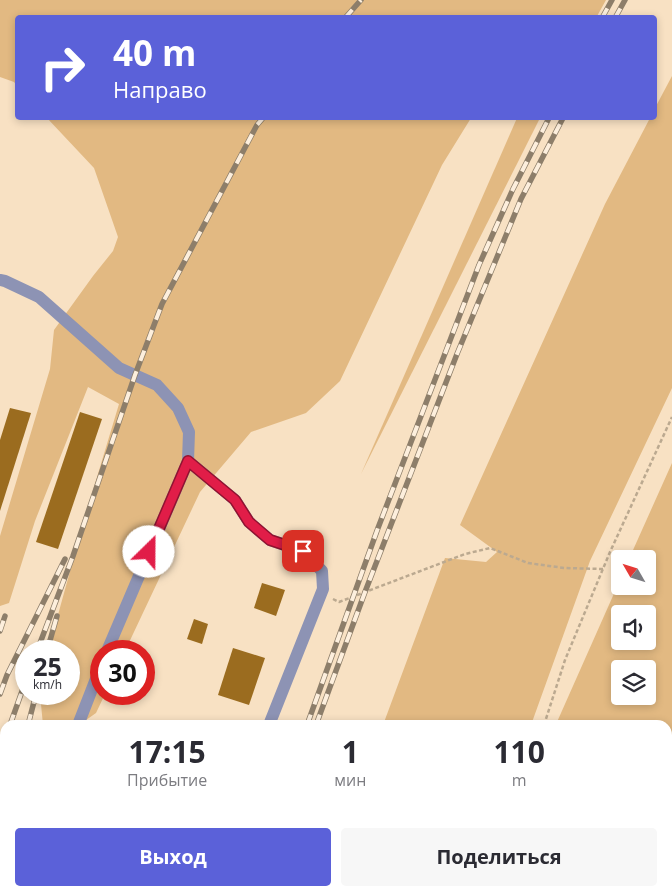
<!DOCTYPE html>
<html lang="ru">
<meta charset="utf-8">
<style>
body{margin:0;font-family:"Open Sans",sans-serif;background:#f7f7f7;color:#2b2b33;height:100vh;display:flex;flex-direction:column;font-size:19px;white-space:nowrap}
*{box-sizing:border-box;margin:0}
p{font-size:16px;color:#7c7c81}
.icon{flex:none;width:28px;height:28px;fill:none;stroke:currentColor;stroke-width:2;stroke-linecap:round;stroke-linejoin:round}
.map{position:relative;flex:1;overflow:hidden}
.details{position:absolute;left:0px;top:720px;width:672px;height:176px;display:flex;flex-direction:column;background:#fff;border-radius:15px 15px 0 0;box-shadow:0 2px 8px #0003}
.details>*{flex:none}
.hud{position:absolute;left:15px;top:15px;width:642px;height:105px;border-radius:5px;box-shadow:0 2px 8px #0003;background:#5b61d9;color:#fff;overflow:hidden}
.needle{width:32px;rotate:309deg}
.buttons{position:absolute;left:611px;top:550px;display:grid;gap:10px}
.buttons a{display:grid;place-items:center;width:45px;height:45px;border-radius:5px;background:#fff;box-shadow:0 2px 8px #0003;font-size:25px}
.speed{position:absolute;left:15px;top:640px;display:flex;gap:10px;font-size:25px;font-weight:700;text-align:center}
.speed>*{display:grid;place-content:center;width:65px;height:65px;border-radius:50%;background:#fff;box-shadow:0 2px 8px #0003;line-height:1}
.speed small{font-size:12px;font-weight:400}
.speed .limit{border:8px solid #d22;background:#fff;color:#111}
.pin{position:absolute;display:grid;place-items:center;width:42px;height:42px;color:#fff;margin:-21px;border-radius:10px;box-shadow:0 2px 8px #0006}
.me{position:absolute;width:55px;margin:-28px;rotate:23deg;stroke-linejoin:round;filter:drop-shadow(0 0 4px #0008)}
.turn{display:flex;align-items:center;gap:18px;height:105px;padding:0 15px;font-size:22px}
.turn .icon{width:65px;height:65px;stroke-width:2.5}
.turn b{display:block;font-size:35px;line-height:42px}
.eta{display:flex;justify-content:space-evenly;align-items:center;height:85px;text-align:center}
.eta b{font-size:30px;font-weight:700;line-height:35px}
.action{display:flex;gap:10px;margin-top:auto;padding:10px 15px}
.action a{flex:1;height:58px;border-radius:5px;background:#5b61d9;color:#fff;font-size:20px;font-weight:700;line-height:58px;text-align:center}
.action a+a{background:#f7f7f7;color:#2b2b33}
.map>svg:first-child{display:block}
.green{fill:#e2b982;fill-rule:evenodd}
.building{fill:#9b6c1f}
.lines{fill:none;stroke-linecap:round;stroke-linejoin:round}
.path{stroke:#bba990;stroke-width:2.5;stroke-dasharray:4 2.5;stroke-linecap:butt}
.service{stroke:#8d93b4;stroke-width:8}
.minor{stroke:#8d93b4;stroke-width:12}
.rail-casing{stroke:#8d7e6a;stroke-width:5.5}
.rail{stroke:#fdefdd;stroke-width:4;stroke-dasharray:11;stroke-linecap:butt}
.route-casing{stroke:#92132f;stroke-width:12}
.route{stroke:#e11d48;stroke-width:9}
</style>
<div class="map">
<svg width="672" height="896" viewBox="0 0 672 896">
<rect width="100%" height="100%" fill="#f8e1c3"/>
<g class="green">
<path d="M0,0H606L596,18H18L17,86L14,82L0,77Z"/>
<path d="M672,76V388L590,561L531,725H383L445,558L486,562L497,552L460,525L605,204L650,118H655V108Z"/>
<path d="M47,118H471L442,165L340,381L306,413L251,432L200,492L125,651H101V694H105L96,713L79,725H43L40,694H69V651H48L85,517L119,404L88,387L35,521L9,603L0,606V536L50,369L54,330L93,276L113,251L118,237L94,168Z"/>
<path d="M517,118H540L361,474Z"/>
<path d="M672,463V896H525L528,891H668V725H557V722L620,580V586H648V559H629ZM620,614H648V641H620ZM620,669H648V696H620Z"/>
<path d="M347,891H494L491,896H347Z"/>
</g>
<g class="building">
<path d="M10,408L31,413L0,511V440Z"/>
<path d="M80,412L102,419L58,549L36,542Z"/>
<path d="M262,583L285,590L276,616L254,608Z"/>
<path d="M194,619L208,624L202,644L187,639Z"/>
<path d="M233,648L265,658L249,705L218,695Z"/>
</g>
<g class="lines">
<g class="path">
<path d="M333,599L339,602L465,554L490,548L528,563L564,568L603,569"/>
<path d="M544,725L565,660L610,552L672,417"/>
<path d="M506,896L510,891"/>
</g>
<path class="service" d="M41,891L50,896"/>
<g class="minor">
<path d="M0,280L5,281L39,297L119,368L157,385L178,408L189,432L188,461L107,651"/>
<path d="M188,461L235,500L249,522L270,540L303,551L322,571L323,589L269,725"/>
<path d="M78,725L101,666"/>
<path d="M145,891L150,893L181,891"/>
</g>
<defs>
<g id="rail">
<path d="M345,18L361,0"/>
<path d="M602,18L612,0"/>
<path d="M615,18L625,0"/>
<path d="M0,631L5,616"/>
<path d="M37,651L73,556L135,375L162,304L257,125L263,118"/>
<path d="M47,651L57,616"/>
<path d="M0,694L7,675L65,559"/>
<path d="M10,725L26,680"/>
<path d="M28,725L36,694"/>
<path d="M307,725L378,528L479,265L513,189L549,118"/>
<path d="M316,725L365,592L457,354L521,199L563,118"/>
<path d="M0,751L5,738"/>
<path d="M0,807L5,792"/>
<path d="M244,896L245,891"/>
<path d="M252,896L254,891"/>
<path d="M269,896L271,891"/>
</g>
</defs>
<use href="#rail" class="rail-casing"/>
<use href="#rail" class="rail"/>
</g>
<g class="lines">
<defs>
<path id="route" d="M149,552L188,461L235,500L249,522L270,540L303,551"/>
</defs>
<use href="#route" class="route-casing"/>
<use href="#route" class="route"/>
</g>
</svg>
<div class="buttons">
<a><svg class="needle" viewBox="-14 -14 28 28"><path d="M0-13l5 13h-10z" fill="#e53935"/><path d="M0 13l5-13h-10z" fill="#7c7c81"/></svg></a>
<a><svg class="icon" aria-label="sound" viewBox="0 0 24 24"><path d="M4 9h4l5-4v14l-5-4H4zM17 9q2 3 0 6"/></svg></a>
<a><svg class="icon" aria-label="layers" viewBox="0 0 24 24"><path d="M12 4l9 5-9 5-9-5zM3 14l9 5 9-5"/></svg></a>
</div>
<div class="speed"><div>25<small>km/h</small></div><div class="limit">30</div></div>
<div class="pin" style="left:303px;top:551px;background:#d93025"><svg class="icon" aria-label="arrive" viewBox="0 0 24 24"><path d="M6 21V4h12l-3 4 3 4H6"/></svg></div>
<svg class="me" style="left:149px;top:552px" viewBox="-20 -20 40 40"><circle r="19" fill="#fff"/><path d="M0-13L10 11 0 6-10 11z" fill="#e11d48"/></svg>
<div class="hud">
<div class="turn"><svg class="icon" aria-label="right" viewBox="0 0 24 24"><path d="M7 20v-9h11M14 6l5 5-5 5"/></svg><div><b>40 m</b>Направо</div></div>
</div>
<section class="details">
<div class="eta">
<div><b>17:15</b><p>Прибытие</p></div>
<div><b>1</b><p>мин</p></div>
<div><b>110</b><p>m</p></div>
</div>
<div class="action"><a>Выход</a><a>Поделиться</a></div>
</section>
</div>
